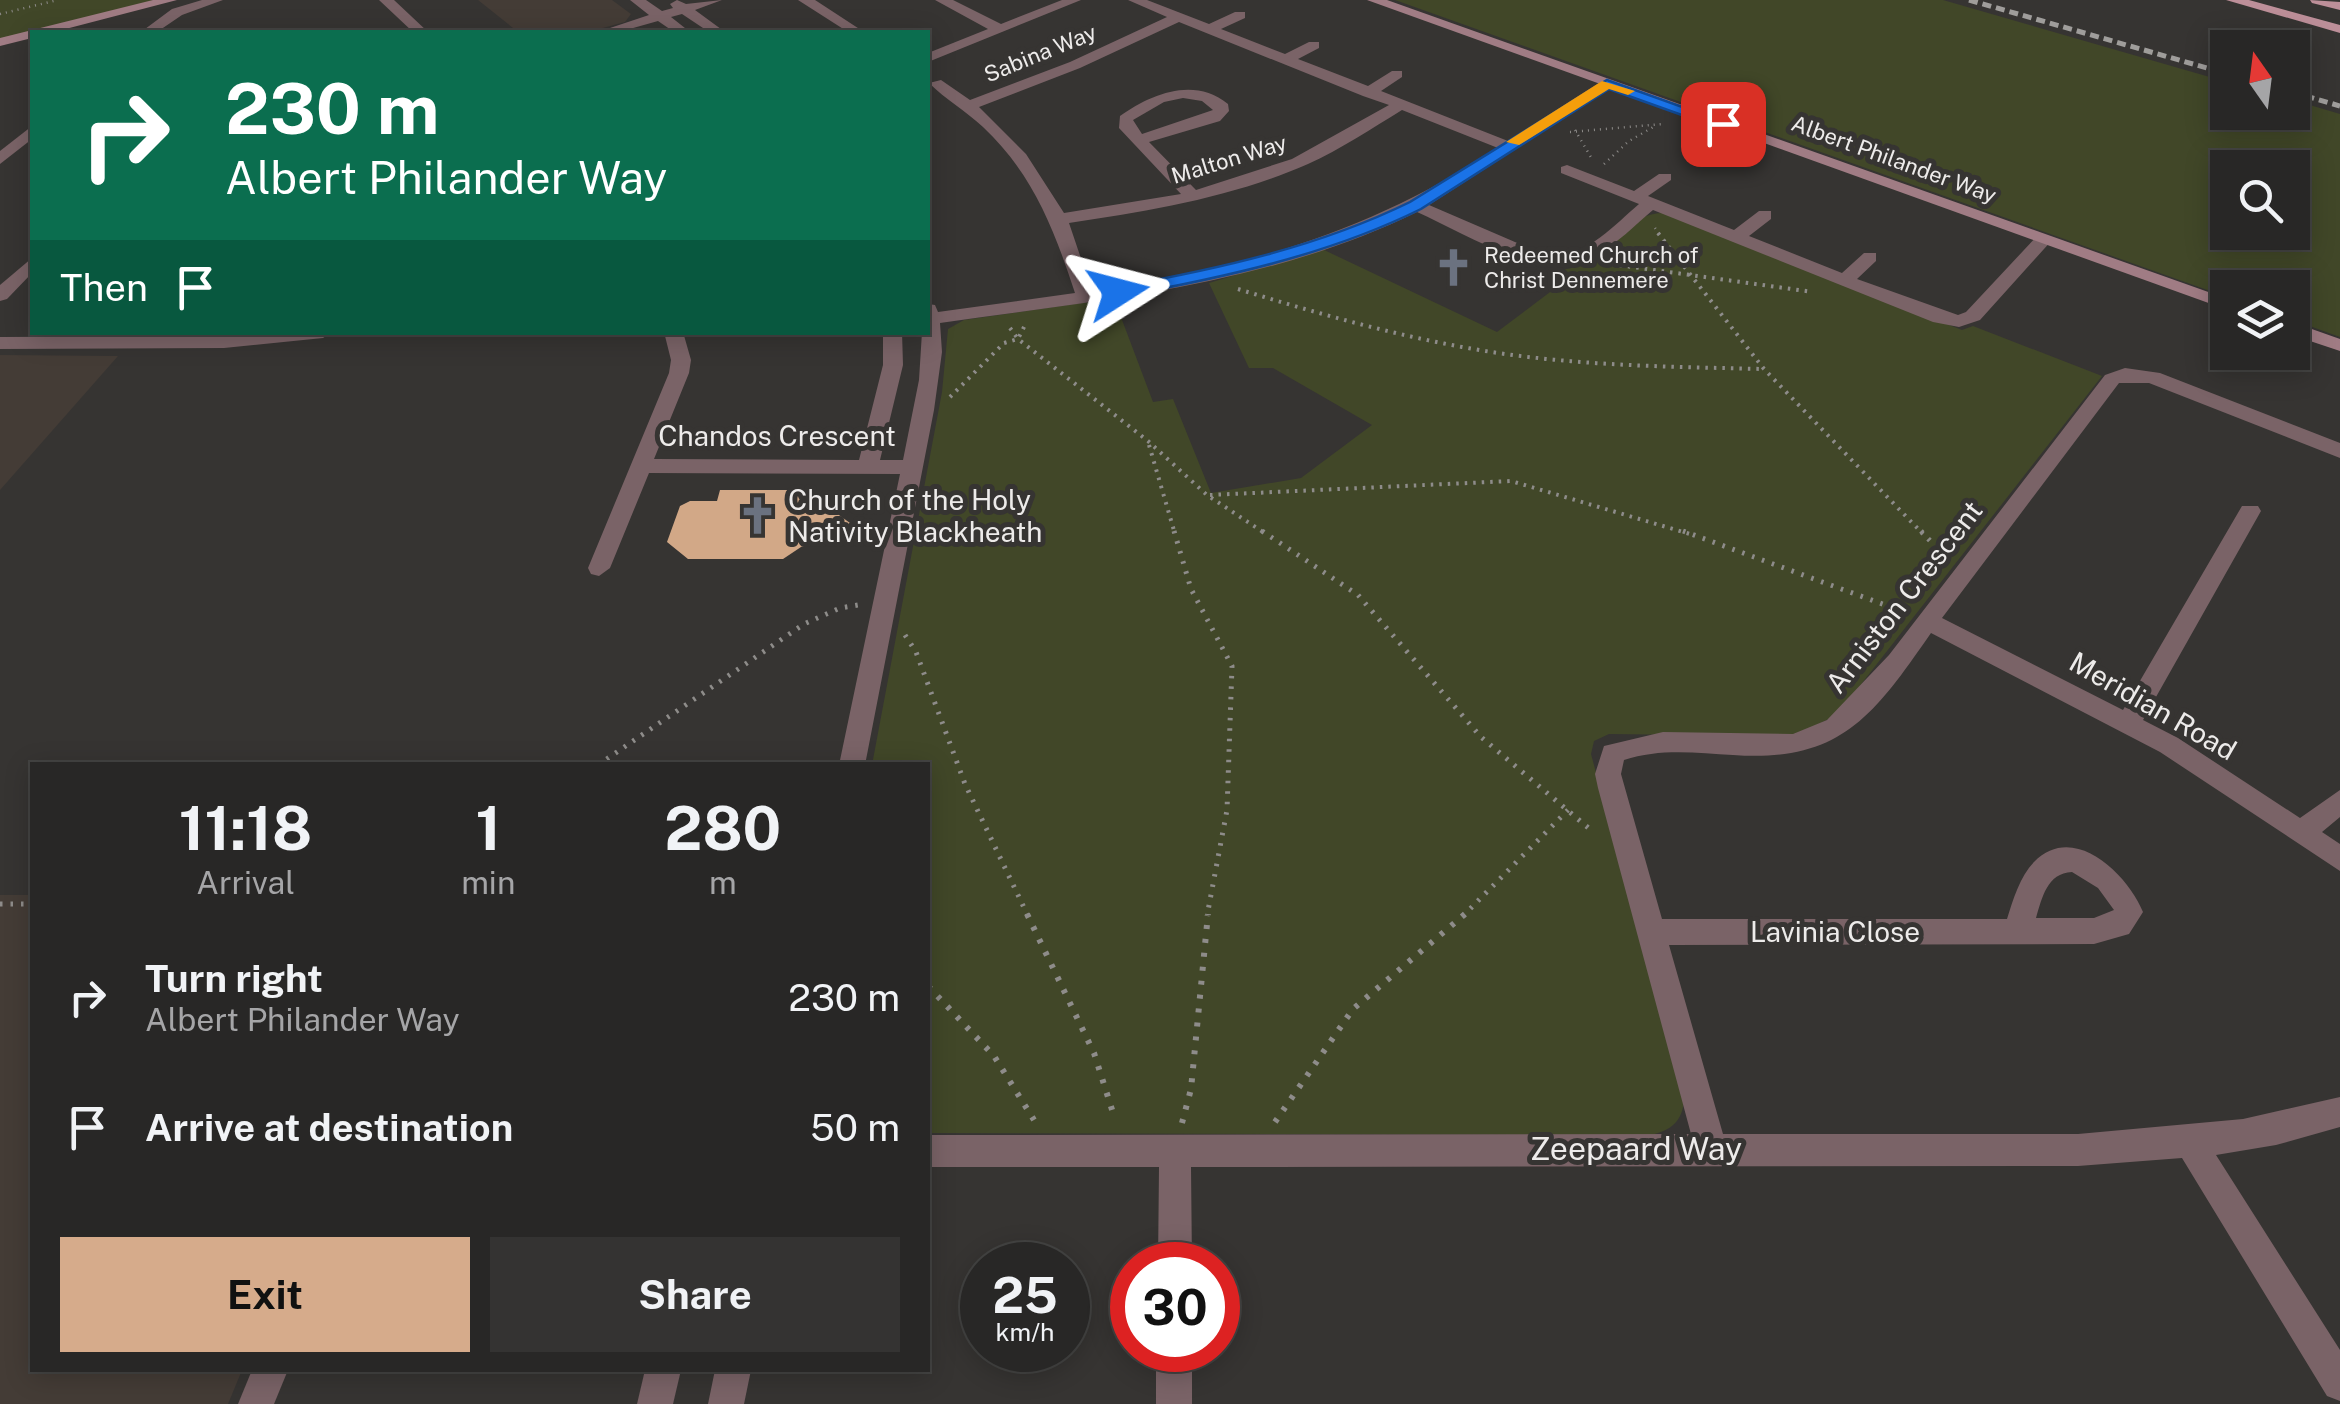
<!DOCTYPE html>
<style>
body{margin:0;font-family:"Public Sans",sans-serif;background:#343332;color:#f1f3f6;height:100vh;display:flex;flex-direction:column;font-size:38px;white-space:nowrap}
*{box-sizing:border-box;margin:0}
p{font-size:32px;color:#a5a5a7}
.icon{flex:none;width:55px;height:55px;fill:none;stroke:currentColor;stroke-width:2;stroke-linecap:round;stroke-linejoin:round}
.map{position:relative;flex:1;overflow:hidden}
.panel{position:absolute;left:30px;top:762px;width:900px;height:610px;display:flex;flex-direction:column;background:#282726;border-radius:0px;box-shadow:0 5px 25px #0003,0 0 0 2px #444443}
.panel>*{flex:none}
.banner{position:absolute;left:30px;top:30px;width:900px;height:305px;border-radius:0px;box-shadow:0 5px 25px #0003,0 0 0 2px #444443;background:#0b6e4f;color:#fff;overflow:hidden}
.needle{width:65px;rotate:346deg}
.tools{position:absolute;left:2210px;top:30px;display:grid;gap:20px}
.tools a{display:grid;place-items:center;width:100px;height:100px;border-radius:0px;background:#282726;box-shadow:0 5px 25px #0003,0 0 0 2px #444443;font-size:50px}
.speed{position:absolute;left:960px;top:1242px;display:flex;gap:20px;font-size:50px;font-weight:700;text-align:center}
.speed>*{display:grid;place-content:center;width:130px;height:130px;border-radius:50%;background:#282726;box-shadow:0 5px 25px #0003,0 0 0 2px #444443;line-height:1}
.speed small{font-size:25px;font-weight:400}
.speed .limit{border:15px solid #d22;background:#fff;color:#111}
.pin{position:absolute;display:grid;place-items:center;width:85px;height:85px;color:#fff;margin:-42px;border-radius:20px;box-shadow:0 5px 15px #0006}
.me{position:absolute;width:110px;margin:-55px;rotate:81deg;stroke-linejoin:round;filter:drop-shadow(0 0 8px #0008)}
.turn{display:flex;align-items:center;gap:35px;height:210px;padding:0 30px;font-size:45px}
.turn .icon{width:130px;height:130px;stroke-width:2.5}
.turn b{display:block;font-size:70px;line-height:85px}
.then{display:flex;align-items:center;height:95px;padding:0 30px;background:#0003;gap:20px;font-size:38px}
.eta{display:flex;justify-content:space-evenly;align-items:center;height:170px;text-align:center}
.eta b{font-size:60px;font-weight:700;line-height:70px}
.cta{display:flex;gap:20px;margin-top:auto;padding:20px 30px}
.cta a{flex:1;height:115px;border-radius:0px;background:#d6ab8b;color:#111;font-size:40px;font-weight:700;line-height:115px;text-align:center}
.cta a+a{background:#343332;color:#f1f3f6}
ul{padding:0;list-style:none}
li{display:flex;align-items:center;gap:30px;height:130px;padding:0 30px}
li div{flex:1}
li b{display:block;font-size:38px}
li em{font-style:normal}
.map>svg:first-child{display:block}
.built{fill:#443c36}
.green{fill:#414728;fill-rule:evenodd}
.building{fill:#d2a887}
.lines{fill:none;stroke-linecap:round;stroke-linejoin:round}
.path-far3{stroke:#8e8c8a;stroke-width:2.5;stroke-dasharray:1 5;stroke-linecap:butt}
.path-far2{stroke:#8e8c8a;stroke-width:4;stroke-dasharray:2.5 6;stroke-linecap:butt}
.path-far1{stroke:#8e8c8a;stroke-width:5;stroke-dasharray:2.5 8;stroke-linecap:butt}
.path{stroke:#8e8c8a;stroke-width:6;stroke-dasharray:4 10;stroke-linecap:butt}
.street{fill:#7a6367;fill-rule:evenodd}
.secondary{fill:#a07c84;fill-rule:evenodd}
.primary{fill:#bd8f99;fill-rule:evenodd}
.rail{stroke:#9f9d9b;stroke-width:5;stroke-dasharray:9 5;stroke-linecap:butt}
.route{fill:#1a73e8;stroke:#114b97;stroke-width:2.5}
.slow{fill:#f59e0b}
.labels{text-anchor:middle;stroke-width:10;stroke-linejoin:round;paint-order:stroke}
.far-street-label{font-size:22px;fill:#edebea;stroke:#363432}
.far-poi-label{font-size:22px;fill:#edebea;stroke:#363432;text-anchor:start}
.street-label{font-size:28px;fill:#edebea;stroke:#363432}
.poi-label{font-size:28px;fill:#edebea;stroke:#363432;text-anchor:start}
.near-street-label{font-size:32px;fill:#edebea;stroke:#363432}
</style>
<div class="map">
<svg width="2340" height="1404" viewBox="0 0 2340 1404">
<rect width="100%" height="100%" fill="#363432"/>
<g class="built">
<path d="M478,0H612L631,14L625,22L588,32H518Z"/>
<path d="M0,355L118,356L0,490Z"/>
<path d="M0,895H32V1370H242L228,1404H0Z"/>
</g>
<g class="green">
<path d="M0,0H159L0,40Z"/>
<path d="M1395,0H1943L2227,82L2228,112H2292L2293,100L2340,114V337L2293,320L2292,288H2228L2227,297ZM2228,168H2292V232H2228Z"/>
<path d="M1664,213L1962,330L1973,326L2102,376L1837,715L1798,734L1777,736L1609,734L1594,741L1591,754L1684,1099C1683,1121 1671,1131 1650,1135L928,1133V765H872L942,392L948,329L964,320L1109,299L1116,304L1153,402L1173,399L1211,493L1301,478L1372,425L1273,368H1249L1209,283L1322,249L1497,332L1562,283L1555,279L1561,270C1601,267 1622,212 1664,213Z"/>
</g>
<path class="building" d="M720,490H800L813,501H834L832,510L850,523L824,542L801,547L783,559H688L667,542L680,506L690,501H717Z"/>
<g class="lines">
<g class="path-far3">
<path d="M0,14L58,0"/>
<path d="M1575,130L1592,159"/>
<path d="M1570,132L1663,124"/>
<path d="M1604,164L1629,141L1655,126"/>
<path d="M1655,228L1660,235"/>
</g>
<g class="path-far2">
<path d="M1658,233L1764,369L1923,534"/>
<path d="M1611,264L1813,292"/>
<path d="M1238,289C1326,316 1414,341 1505,354C1591,366 1678,367 1764,369"/>
<path d="M1010,328L1018,339L1148,441L1207,495L1266,534"/>
<path d="M950,397L1004,343L1018,339L1026,323"/>
<path d="M1149,445L1175,534"/>
<path d="M1210,495L1511,481L1690,534"/>
</g>
<g class="path-far1">
<path d="M1174,531L1191,589L1232,666L1227,810L1207,916"/>
<path d="M1262,531L1358,595L1481,737L1592,831"/>
<path d="M1683,531L1907,613"/>
<path d="M1921,531L1948,560"/>
<path d="M905,635L916,652L965,784L1028,916"/>
<path d="M598,765L804,624L840,608L858,605"/>
<path d="M0,904H32"/>
<path d="M1463,916L1568,810"/>
</g>
<g class="path">
<path d="M1027,914L1094,1053L1115,1119"/>
<path d="M928,986L994,1056L1034,1120"/>
<path d="M1275,1122L1353,1009L1465,914"/>
<path d="M1182,1123L1191,1089L1208,914"/>
</g>
<g class="street">
<path d="M202,0H223L182,15L157,32H141L172,9Z"/>
<path d="M379,0H394L428,32H413Z"/>
<path d="M630,0H646L662,11L673,8L670,4L677,0L686,4L722,0L695,10L725,32H709L682,14L671,17L690,32H674L658,21L619,32H598L649,15Z"/>
<path d="M798,0H815L864,32H848Z"/>
<path d="M935,0H953L1001,24L1062,0H1081L928,62V53L988,29Z"/>
<path d="M1128,0H1147L1209,24L1235,12H1245V18L1221,29L1285,54L1309,42H1319V48L1298,59L1368,86L1392,71H1402V77L1381,91L1508,141L1602,81H1612V87L1429,205L1545,255C1583,261 1613,226 1639,204L1561,173V167L1567,165L1634,191L1659,174H1671V180L1648,196L1734,230L1759,211H1771V219L1749,236L1842,273L1864,253H1876V261L1857,279L1958,315L1966,312L2038,235L2053,239L1980,320L1959,327L1933,322L1653,210C1634,226 1615,246 1591,258C1540,283 1465,233 1417,212C1269,285 1102,300 940,323L942,352L934,410L865,765H839L900,474L649,473L610,568L599,576L591,574L588,568L669,373L671,360L664,332H683L691,360L689,373L654,459L859,460L883,365V332H902L903,365L880,460H903L919,380L922,332H928V304L935,305L938,312L1075,293C1054,229 1033,174 983,127C966,111 945,99 929,83L941,80L970,100L1070,62L1167,17ZM1179,22L1363,96L1389,105L1292,159L1196,190L1149,142L1220,121L1229,111L1228,104C1194,76 1151,94 1120,116L1119,128L1181,194L1064,213L1026,154L979,107L1080,68ZM1183,98L1202,101L1213,110L1142,134L1133,120L1164,102ZM1402,110L1498,148C1370,232 1243,269 1092,291L1069,223C1150,211 1233,197 1308,164C1341,149 1371,129 1402,110Z"/>
<path d="M32,126V139L0,164V151Z"/>
<path d="M32,258V273L7,299L0,301V285Z"/>
<path d="M261,332H332L323,338L224,348L0,349V337L224,336Z"/>
<path d="M2125,368L2160,373L2340,443V458L2149,383H2119L1942,618L2123,710L2242,506H2258L2261,511L2143,720L2178,738L2300,818L2340,790V817L2322,832L2340,844V871L2160,752L1931,633C1874,715 1841,763 1733,755C1697,753 1660,748 1624,760L1621,774L1662,919H2007C2013,900 2020,876 2034,862C2074,821 2128,875 2143,912L2129,934L2094,944L1669,945L1723,1134H2078L2243,1119L2340,1097V1127L2276,1145L2216,1155L2340,1350V1401L2327,1396L2182,1158L2078,1166L1191,1167L1192,1265H1158L1159,1167H928V1135L1691,1134L1598,788L1595,774L1604,746L1663,732L1793,734L1827,720L1889,655L2105,375ZM2072,872L2098,888L2114,910L2094,918H2036C2042,898 2047,873 2072,872Z"/>
<rect x="1156" y="1350" width="36" height="54"/>
<path d="M252,1370H288L274,1404H238Z"/>
<path d="M645,1370H681L673,1404H637Z"/>
<path d="M715,1370H751L744,1404H708Z"/>
</g>
<g class="secondary">
<path d="M153,0H177L54,32H32V38L0,46V38Z"/>
<path d="M1367,0H1387L2228,299V310Z"/>
<path d="M2292,322L2340,339V351L2292,335Z"/>
</g>
<g class="primary">
<path d="M2226,0H2249L2340,25V33Z"/>
<path d="M2310,0L2340,2V10L2312,3Z"/>
</g>
<g class="rail">
<path d="M1969,0L2228,74"/>
<path d="M2292,92L2340,106"/>
</g>
</g>
<path class="route" d="M1607,80L1730,124L1718,128L1609,89L1421,209C1326,256 1221,278 1118,297L1109,292L1118,287C1218,269 1318,247 1410,202Z"/>
<path class="slow" d="M1602,81L1635,91L1628,95L1609,89L1519,145L1506,142Z"/>
<defs>
<symbol id="church-bare" viewBox="-9 -9 18 18"><path d="M-1.2-6h2.4v3.5h3.3v2.4h-3.3V6h-2.4V-.1h-3.3v-2.4h3.3Z" fill="#6b7280" stroke="#363432" stroke-width="2.5" paint-order="stroke"/></symbol>
</defs>
<g fill-rule="evenodd">
<use href="#church-bare" x="1426" y="240" width="55" height="55"/>
<use href="#church-bare" x="730" y="488" width="55" height="55"/>
</g>
<g class="labels">
<g class="far-street-label">
<text transform="translate(1040 53) rotate(-22)" y="8">Sabina Way</text>
<text transform="translate(1229 159) rotate(-17)" y="8">Malton Way</text>
<text transform="translate(1894 159) rotate(20)" y="8">Albert Philander Way</text>
</g>
<g class="far-poi-label">
<text x="1484" y="263">Redeemed Church of<tspan x="1484" dy="25">Christ Dennemere</tspan></text>
</g>
<g class="street-label">
<text x="777" y="446">Chandos Crescent</text>
<text transform="translate(1904 597) rotate(-52)" y="10">Arniston Crescent</text>
<text transform="translate(2153 706) rotate(30)" y="10">Meridian Road</text>
<text x="1835" y="942">Lavinia Close</text>
</g>
<g class="poi-label">
<text x="788" y="510">Church of the Holy<tspan x="788" dy="32">Nativity Blackheath</tspan></text>
</g>
<g class="near-street-label">
<text x="1636" y="1160">Zeepaard Way</text>
</g>
</g>
</svg>
<div class="tools">
<a><svg class="needle" viewBox="-14 -14 28 28"><path d="M0-13l5 13h-10z" fill="#e53935"/><path d="M0 13l5-13h-10z" fill="#a5a5a7"/></svg></a>
<a><svg class="icon" aria-label="search" viewBox="0 0 24 24"><circle cx="10" cy="10" r="6"/><path d="M15 15l6 6"/></svg></a>
<a><svg class="icon" aria-label="layers" viewBox="0 0 24 24"><path d="M12 4l9 5-9 5-9-5zM3 14l9 5 9-5"/></svg></a>
</div>
<div class="speed"><div>25<small>km/h</small></div><div class="limit">30</div></div>
<div class="pin" style="left:1723px;top:124px;background:#d93025"><svg class="icon" aria-label="arrive" viewBox="0 0 24 24"><path d="M6 21V4h12l-3 4 3 4H6"/></svg></div>
<svg class="me" style="left:1118px;top:292px" viewBox="-20 -20 40 40"><path d="M0-17L14 15 0 8-14 15z" fill="#1a73e8" stroke="#fff" stroke-width="4"/></svg>
<div class="banner">
<div class="turn"><svg class="icon" aria-label="right" viewBox="0 0 24 24"><path d="M7 20v-9h11M14 6l5 5-5 5"/></svg><div><b>230 m</b>Albert Philander Way</div></div>
<div class="then">Then<svg class="icon" aria-label="arrive" viewBox="0 0 24 24"><path d="M6 21V4h12l-3 4 3 4H6"/></svg></div>
</div>
<section class="panel">
<div class="eta">
<div><b>11:18</b><p>Arrival</p></div>
<div><b>1</b><p>min</p></div>
<div><b>280</b><p>m</p></div>
</div>
<ul>
<li><svg class="icon" aria-label="right" viewBox="0 0 24 24"><path d="M7 20v-9h11M14 6l5 5-5 5"/></svg><div><b>Turn right</b><p>Albert Philander Way</p></div><em>230 m</em></li>
<li><svg class="icon" aria-label="arrive" viewBox="0 0 24 24"><path d="M6 21V4h12l-3 4 3 4H6"/></svg><div><b>Arrive at destination</b></div><em>50 m</em></li>
</ul>
<div class="cta"><a>Exit</a><a>Share</a></div>
</section>
</div>
